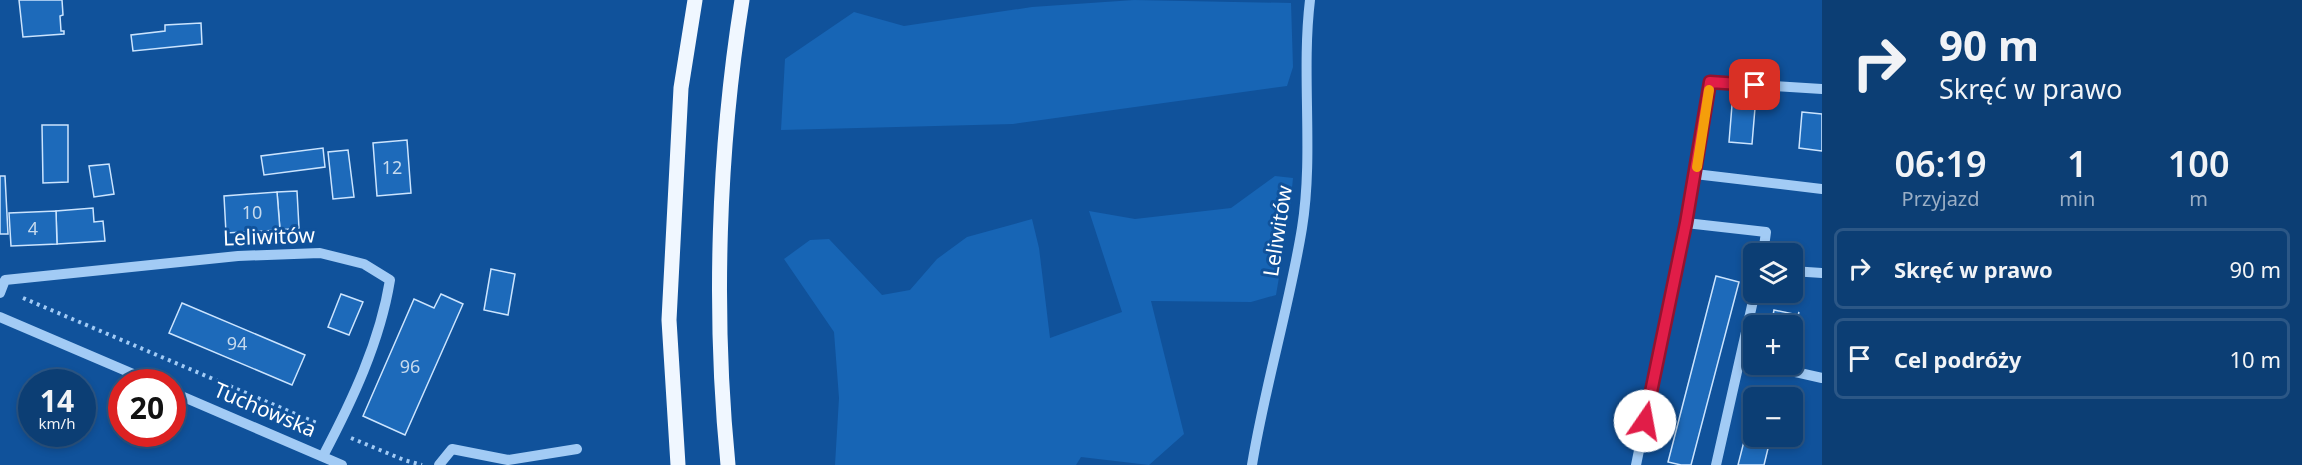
<!DOCTYPE html>
<html lang="pl">
<meta charset="utf-8">
<style>
body{margin:0;font-family:"Noto Sans",sans-serif;background:#1a497c;color:#f1f3f6;height:100vh;display:flex;flex-direction:column;font-size:22px;white-space:nowrap}
*{box-sizing:border-box;margin:0}
p{font-size:20px;color:#9aaec5}
.icon{flex:none;width:33px;height:33px;fill:none;stroke:currentColor;stroke-width:2;stroke-linecap:round;stroke-linejoin:round}
.map{position:relative;flex:1;overflow:hidden}
.side{display:flex;flex-direction:column;background:#0c3e74;width:480px}
.side>*{flex:none}
.hud{background:#0c3e74;color:#f1f3f6;overflow:hidden}
.controls{position:absolute;left:1743px;top:243px;display:grid;gap:12px}
.controls a{display:grid;place-items:center;width:60px;height:60px;border-radius:9px;background:#0c3e74;box-shadow:0 3px 9px #0003,0 0 0 2px #2c5786;font-size:30px}
.speed{position:absolute;left:18px;top:369px;display:flex;gap:12px;font-size:30px;font-weight:700;text-align:center}
.speed>*{display:grid;place-content:center;width:78px;height:78px;border-radius:50%;background:#0c3e74;box-shadow:0 3px 9px #0003,0 0 0 2px #2c5786;line-height:1}
.speed small{font-size:15px;font-weight:400}
.speed .limit{border:9px solid #d22;background:#fff;color:#111}
.pin{position:absolute;display:grid;place-items:center;width:51px;height:51px;color:#fff;margin:-26px;border-radius:12px;box-shadow:0 3px 9px #0006}
.me{position:absolute;width:66px;margin:-33px;rotate:12deg;stroke-linejoin:round;filter:drop-shadow(0 0 4px #0008)}
.turn{display:flex;align-items:center;gap:21px;height:126px;padding:0 18px;font-size:27px}
.turn .icon{width:78px;height:78px;stroke-width:2.5}
.turn b{display:block;font-size:42px;line-height:51px}
.eta{display:flex;justify-content:space-evenly;align-items:center;height:102px;text-align:center}
.eta b{font-size:36px;font-weight:600;line-height:42px}
ul{padding:0;list-style:none}
li{display:flex;align-items:center;gap:18px;height:81px;margin:0 12px 9px;padding:0 6px;border:3px solid #2c5786;border-radius:9px}
li div{flex:1}
li b{display:block;font-size:22px}
li em{font-style:normal}
main{display:flex;flex:1;min-height:0}
.map>svg:first-child{display:block}
.green{fill:#1765b5}
.building{fill:#1d6aba;stroke:#cbe4fe;stroke-width:1.5}
.lines{fill:none;stroke-linecap:round;stroke-linejoin:round}
.path{stroke:#a2cbf5;stroke-width:4;stroke-dasharray:3 4.5;stroke-linecap:butt}
.minor{stroke:#a2cbf5;stroke-width:10}
.major{stroke:#f0f7ff;stroke-width:15}
.route-casing{stroke:#92132f;stroke-width:15}
.route{stroke:#e11d48;stroke-width:10}
.slow{stroke:#f59e0b;stroke-width:10}
.labels{text-anchor:middle;stroke-width:6;stroke-linejoin:round;paint-order:stroke}
.number-label{font-size:18px;fill:#c6daee}
.street-label{font-size:21px;fill:#fff;stroke:#10529b}
</style>
<main>
<div class="map">
<svg width="1822" height="465" viewBox="0 0 1822 465">
<rect width="100%" height="100%" fill="#10529b"/>
<g class="green">
<path d="M1134,0L1291,3L1293,67L1287,86L1013,124L781,130L785,59L854,12L904,26L1032,7Z"/>
<path d="M1275,176L1293,178L1289,218L1276,295L1251,302L1151,301L1184,434L1149,465L1081,457L1076,465H835L839,398L834,332L784,259L810,240L829,239L882,295L910,290L937,259L967,237L1032,219L1039,248L1050,338L1122,312L1089,211L1135,219L1231,208Z"/>
</g>
<g class="building">
<path d="M19,0H62L63,15L60,16L61,31H64V34L23,37Z"/>
<path d="M201,23L202,44L133,51L131,35L165,31V25Z"/>
<path d="M1732,105L1755,108L1752,144L1729,142Z"/>
<path d="M1802,112L1822,114V151L1799,148Z"/>
<path d="M42,125H68V182L43,183Z"/>
<path d="M407,140L411,193L377,196L373,143Z"/>
<path d="M323,148L325,167L264,175L261,156Z"/>
<path d="M348,150L354,197L333,199L328,152Z"/>
<path d="M109,164L114,194L94,197L89,166Z"/>
<path d="M0,176H5L8,234H0Z"/>
<path d="M297,191L299,228L280,230L277,192Z"/>
<path d="M277,192L280,230L226,233L224,196Z"/>
<path d="M93,208L94,222L103,221L105,241L57,244L56,211Z"/>
<path d="M56,211L57,244L11,246L9,213Z"/>
<path d="M491,269L515,274L508,315L484,310Z"/>
<path d="M1716,276L1739,282L1691,465H1681L1668,462Z"/>
<path d="M341,294L363,302L349,335L328,327Z"/>
<path d="M441,294L463,304L405,435L363,416L414,299L434,308Z"/>
<path d="M182,303L305,355L292,385L169,333Z"/>
<path d="M1774,310L1798,315L1799,312L1792,339V326H1771Z"/>
<path d="M1754,402V436H1771L1764,465H1738Z"/>
</g>
<g class="lines">
<g class="path">
<path d="M23,298L319,424"/>
<path d="M351,438L404,460L422,465"/>
</g>
<g class="minor">
<path d="M1695,174L1822,189"/>
<path d="M1686,223L1710,82L1822,89"/>
<path d="M1792,271L1822,273"/>
<path d="M0,293L5,280L238,256L320,253L364,264L390,280C380,342 352,401 323,456"/>
<path d="M0,317L152,382"/>
<path d="M1760,364L1822,378"/>
<path d="M172,392L342,465"/>
<path d="M439,465L452,449L508,460L577,449"/>
<path d="M1252,465C1265,385 1289,308 1302,228C1314,153 1301,75 1310,0"/>
<path d="M1636,465L1686,223L1766,232L1763,254"/>
<path d="M1716,465L1755,292"/>
</g>
<g class="major">
<path d="M678,465L669,320L681,88L695,0"/>
<path d="M728,465C713,314 718,150 742,0"/>
</g>
</g>
<g class="lines">
<defs>
<path id="route" d="M1645,421L1686,223L1710,82L1755,85"/>
</defs>
<use href="#route" class="route-casing"/>
<use href="#route" class="route"/>
<path class="slow" d="M1697,167L1709,90"/>
</g>
<g class="labels">
<g class="number-label">
<text x="392" y="174">12</text>
<text x="252" y="219">10</text>
<text x="33" y="235">4</text>
<text x="237" y="350">94</text>
<text x="410" y="373">96</text>
</g>
<g class="street-label">
<text transform="translate(1278 231) rotate(-81)" y="7">Leliwitów</text>
<text transform="translate(269 237) rotate(-2)" y="7">Leliwitów</text>
<text transform="translate(265 410) rotate(23)" y="7">Tuchowska</text>
</g>
</g>
</svg>
<div class="controls">
<a><svg class="icon" aria-label="layers" viewBox="0 0 24 24"><path d="M12 4l9 5-9 5-9-5zM3 14l9 5 9-5"/></svg></a>
<a>+</a>
<a>−</a>
</div>
<div class="speed"><div>14<small>km/h</small></div><div class="limit">20</div></div>
<div class="pin" style="left:1755px;top:85px;background:#d93025"><svg class="icon" aria-label="arrive" viewBox="0 0 24 24"><path d="M6 21V4h12l-3 4 3 4H6"/></svg></div>
<svg class="me" style="left:1645px;top:421px" viewBox="-20 -20 40 40"><circle r="19" fill="#fff"/><path d="M0-13L10 11 0 6-10 11z" fill="#e11d48"/></svg>
</div>
<section class="side">
<div class="hud">
<div class="turn"><svg class="icon" aria-label="right" viewBox="0 0 24 24"><path d="M7 20v-9h11M14 6l5 5-5 5"/></svg><div><b>90 m</b>Skręć w prawo</div></div>
</div>
<div class="eta">
<div><b>06:19</b><p>Przyjazd</p></div>
<div><b>1</b><p>min</p></div>
<div><b>100</b><p>m</p></div>
</div>
<ul>
<li><svg class="icon" aria-label="right" viewBox="0 0 24 24"><path d="M7 20v-9h11M14 6l5 5-5 5"/></svg><div><b>Skręć w prawo</b></div><em>90 m</em></li>
<li><svg class="icon" aria-label="arrive" viewBox="0 0 24 24"><path d="M6 21V4h12l-3 4 3 4H6"/></svg><div><b>Cel podróży</b></div><em>10 m</em></li>
</ul>
</section>
</main>
